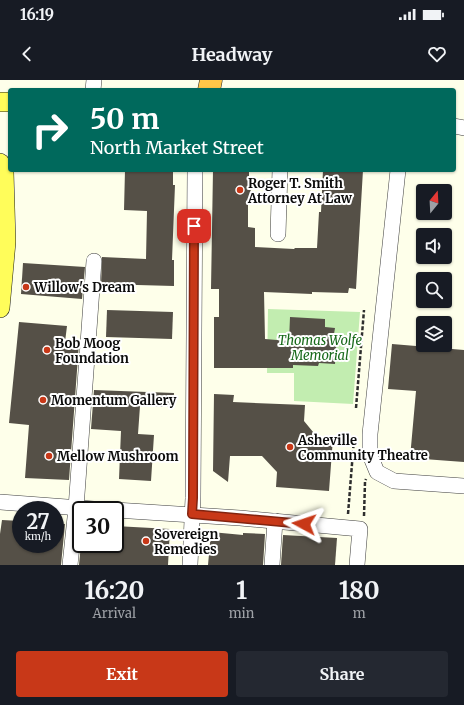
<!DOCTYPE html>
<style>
body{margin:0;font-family:Merriweather,serif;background:#242831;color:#f1f3f6;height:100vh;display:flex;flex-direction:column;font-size:15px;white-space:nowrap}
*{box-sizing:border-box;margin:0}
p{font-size:13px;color:#9ea1a6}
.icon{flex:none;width:22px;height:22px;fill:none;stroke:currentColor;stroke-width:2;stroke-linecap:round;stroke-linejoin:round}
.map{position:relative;height:485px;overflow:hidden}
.details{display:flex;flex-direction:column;background:#171b24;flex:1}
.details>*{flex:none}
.top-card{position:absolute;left:8px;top:8px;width:448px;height:84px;border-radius:4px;box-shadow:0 1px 3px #0004;background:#00695c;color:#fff;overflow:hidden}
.needle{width:26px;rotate:18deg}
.buttons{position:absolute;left:416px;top:104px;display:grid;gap:8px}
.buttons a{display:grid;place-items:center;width:36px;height:36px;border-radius:4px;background:#171b24;box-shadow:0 1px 3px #0004;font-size:20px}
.speed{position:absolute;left:12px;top:421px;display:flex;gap:8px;font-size:20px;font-weight:700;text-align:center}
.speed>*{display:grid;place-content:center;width:52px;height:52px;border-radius:50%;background:#171b24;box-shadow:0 1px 3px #0004;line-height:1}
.speed small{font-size:10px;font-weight:400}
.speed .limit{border:2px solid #111;border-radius:6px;background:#fff;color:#111}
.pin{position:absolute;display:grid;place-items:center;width:34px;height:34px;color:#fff;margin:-17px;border-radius:8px;box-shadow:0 2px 6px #0006}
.me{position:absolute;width:44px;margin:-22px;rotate:275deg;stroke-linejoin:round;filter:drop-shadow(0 0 3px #0008)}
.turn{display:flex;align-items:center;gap:14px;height:84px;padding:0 16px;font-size:18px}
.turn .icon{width:52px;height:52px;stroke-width:2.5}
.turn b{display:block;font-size:28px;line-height:34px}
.eta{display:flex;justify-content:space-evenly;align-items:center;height:68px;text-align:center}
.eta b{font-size:24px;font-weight:700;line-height:28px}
.button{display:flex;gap:8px;margin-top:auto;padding:8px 16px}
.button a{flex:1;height:46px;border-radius:4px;background:#c83818;color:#fff;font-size:16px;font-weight:700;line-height:46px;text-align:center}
.button a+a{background:#242831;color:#f1f3f6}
.status{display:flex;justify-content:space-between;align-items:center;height:28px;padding:0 20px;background:#171b24;direction:ltr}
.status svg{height:11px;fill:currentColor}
header{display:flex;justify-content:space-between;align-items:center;height:52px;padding:0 16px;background:#171b24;font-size:18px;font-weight:700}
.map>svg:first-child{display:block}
.green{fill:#c2edb0}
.building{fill:#555047}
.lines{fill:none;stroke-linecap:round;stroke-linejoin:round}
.minor-casing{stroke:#3f3f3f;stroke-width:16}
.major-casing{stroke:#1d1d1d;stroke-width:20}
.highway-casing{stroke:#1d1d1d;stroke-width:23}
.path{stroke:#2e2e2e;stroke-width:2.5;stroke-dasharray:4 2;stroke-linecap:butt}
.minor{stroke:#fff;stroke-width:15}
.major{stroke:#fffd5a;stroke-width:19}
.highway{stroke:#ffc648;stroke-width:22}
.route-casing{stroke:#822410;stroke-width:10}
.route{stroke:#c83818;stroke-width:7}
.poi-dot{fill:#c83818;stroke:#fff;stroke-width:1.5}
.labels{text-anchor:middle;stroke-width:4;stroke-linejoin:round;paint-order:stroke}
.poi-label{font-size:13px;font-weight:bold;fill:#0c0c0c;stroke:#fff;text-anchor:start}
.park-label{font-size:13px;font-style:italic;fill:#176919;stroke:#fff}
</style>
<div class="status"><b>16:19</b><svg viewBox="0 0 49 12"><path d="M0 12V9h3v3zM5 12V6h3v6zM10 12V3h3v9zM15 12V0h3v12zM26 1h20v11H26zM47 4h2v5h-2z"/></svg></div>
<header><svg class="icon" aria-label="back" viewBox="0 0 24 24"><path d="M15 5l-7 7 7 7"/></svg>Headway<svg class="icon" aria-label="heart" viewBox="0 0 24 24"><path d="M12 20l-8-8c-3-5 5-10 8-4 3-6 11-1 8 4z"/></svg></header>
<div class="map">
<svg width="464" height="485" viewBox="0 0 464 485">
<rect width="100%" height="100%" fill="#feffea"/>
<path class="green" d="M268,229L360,232L353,324L294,321V293H267Z"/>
<g class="building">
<path d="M125,90H173V105H175L172,180H174V206L101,204L102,177L146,179L147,131L124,130Z"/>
<path d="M213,90H249V105H251L250,121L248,122V147L255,148V167L294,169L295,168H317L319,132H321L323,90H363L356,209L349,208L348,213L312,212V214L264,212L265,259L289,261L290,237L325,239V247L335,248L334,254H337L335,284L319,283L318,286L293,285V288H214V237H219V209H211Z"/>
<path d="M23,183L85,187L82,219L21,214Z"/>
<path d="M107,230L173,232L172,259L106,257Z"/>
<path d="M19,242L67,246L65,262L79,263L69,400L25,398L29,345L9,343Z"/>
<path d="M392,264L464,270V382L410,378L416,311L388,309Z"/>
<path d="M94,310L174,313L173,327L140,326L138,354L154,355L151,401L119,399L121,351L91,349Z"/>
<path d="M214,314L234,315L233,322L305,325L304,341L318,358H333L329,411L276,407L277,392L262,376H230L228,402L213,391Z"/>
<path d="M2,440L21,441V464H55V443L65,444L61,485H0V454Z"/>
<path d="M115,446L170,449L168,485H79L81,464H115Z"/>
<path d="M211,452L243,455V453L265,454L263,485H208Z"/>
<path d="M283,455L337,458L335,485H281Z"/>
</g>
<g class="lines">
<defs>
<g id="minor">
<path d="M93,10L94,0"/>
<path d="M454,46L464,48"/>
<path d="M398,90L370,354V375L377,392L394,401L464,406"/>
<path d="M278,154L280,90"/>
<path d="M0,422L107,430"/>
<path d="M115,430L240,438L360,449L357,485"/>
<path d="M70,485L76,428L94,181"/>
<path d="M190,485L193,418L195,90"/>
<path d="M272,485L275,441"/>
</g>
<g id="major">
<path d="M0,22H10"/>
<path d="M0,83L4,92L6,162L0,228"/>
</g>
<path id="highway" d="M209,10L211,0"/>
</defs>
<use href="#minor" class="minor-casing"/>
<use href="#major" class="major-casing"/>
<use href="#highway" class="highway-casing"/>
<g class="path">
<path d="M356,328L364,230"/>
<path d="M348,434L354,359"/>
<path d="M364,436L365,402L366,399"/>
</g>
<use href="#minor" class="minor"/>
<use href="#major" class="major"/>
<use href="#highway" class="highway"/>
</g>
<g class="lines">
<defs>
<path id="route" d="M194,146L193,418L192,434L304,444"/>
</defs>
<use href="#route" class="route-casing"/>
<use href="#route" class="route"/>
</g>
<g class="poi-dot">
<circle cx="240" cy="110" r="4"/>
<circle cx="26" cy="207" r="4"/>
<circle cx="47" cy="270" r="4"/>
<circle cx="43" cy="320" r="4"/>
<circle cx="290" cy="367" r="4"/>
<circle cx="49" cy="376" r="4"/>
<circle cx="146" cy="461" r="4"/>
</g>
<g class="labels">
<g class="poi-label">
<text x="248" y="108">Roger T. Smith<tspan x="248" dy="15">Attorney At Law</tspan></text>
<text x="34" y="212">Willow's Dream</text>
<text x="55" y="268">Bob Moog<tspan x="55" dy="15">Foundation</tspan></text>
<text x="51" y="325">Momentum Gallery</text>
<text x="298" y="365">Asheville<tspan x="298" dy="15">Community Theatre</tspan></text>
<text x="57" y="381">Mellow Mushroom</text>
<text x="154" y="459">Sovereign<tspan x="154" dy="15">Remedies</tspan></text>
</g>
<g class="park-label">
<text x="320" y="265">Thomas Wolfe<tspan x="320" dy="15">Memorial</tspan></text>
</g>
</g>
</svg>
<div class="buttons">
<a><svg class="needle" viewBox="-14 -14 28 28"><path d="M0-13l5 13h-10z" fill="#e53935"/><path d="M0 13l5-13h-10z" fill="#9ea1a6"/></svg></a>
<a><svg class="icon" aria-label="sound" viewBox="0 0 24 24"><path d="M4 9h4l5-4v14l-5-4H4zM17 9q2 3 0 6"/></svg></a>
<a><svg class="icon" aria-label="search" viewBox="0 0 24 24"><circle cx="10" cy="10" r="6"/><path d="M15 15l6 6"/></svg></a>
<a><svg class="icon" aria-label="layers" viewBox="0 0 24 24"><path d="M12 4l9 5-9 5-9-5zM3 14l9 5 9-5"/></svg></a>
</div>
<div class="speed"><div>27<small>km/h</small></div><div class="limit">30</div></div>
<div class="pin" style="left:194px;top:146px;background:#d93025"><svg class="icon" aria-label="arrive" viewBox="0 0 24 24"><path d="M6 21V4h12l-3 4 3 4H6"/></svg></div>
<svg class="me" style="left:304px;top:444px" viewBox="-20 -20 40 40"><path d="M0-17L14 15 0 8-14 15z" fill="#c83818" stroke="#fff" stroke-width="4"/></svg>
<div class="top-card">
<div class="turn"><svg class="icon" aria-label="right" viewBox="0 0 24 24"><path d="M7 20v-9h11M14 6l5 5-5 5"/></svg><div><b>50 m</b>North Market Street</div></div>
</div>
</div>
<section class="details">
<div class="eta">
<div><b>16:20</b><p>Arrival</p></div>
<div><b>1</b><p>min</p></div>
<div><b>180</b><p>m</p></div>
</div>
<div class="button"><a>Exit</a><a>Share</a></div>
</section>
